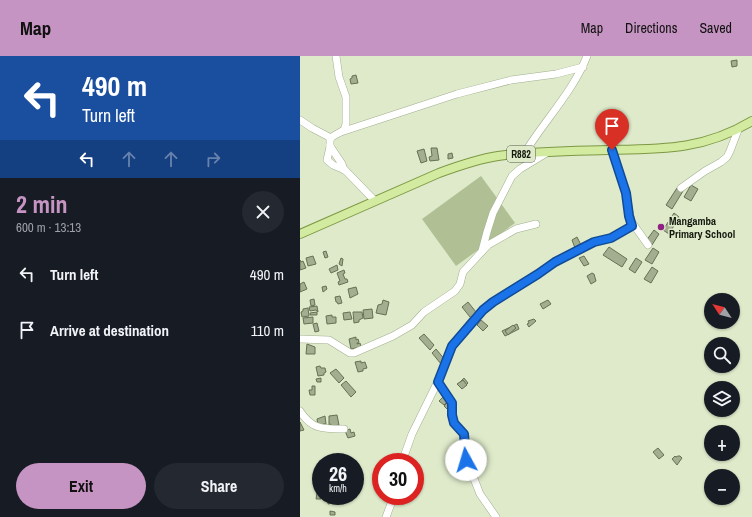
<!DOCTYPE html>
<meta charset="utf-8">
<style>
body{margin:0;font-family:"Archivo Narrow",sans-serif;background:#242831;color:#f1f3f6;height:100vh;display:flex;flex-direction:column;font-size:15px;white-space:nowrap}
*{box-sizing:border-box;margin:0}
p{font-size:13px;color:#9ea1a6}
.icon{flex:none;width:22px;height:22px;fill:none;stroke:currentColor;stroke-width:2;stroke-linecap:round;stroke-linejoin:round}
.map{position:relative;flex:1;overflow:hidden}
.details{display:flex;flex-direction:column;background:#171b24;width:300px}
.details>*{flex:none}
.top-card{background:#1a4fa0;color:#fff;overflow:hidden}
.needle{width:26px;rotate:306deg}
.controls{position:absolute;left:404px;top:237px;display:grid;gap:8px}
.controls a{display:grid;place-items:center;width:36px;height:36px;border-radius:50%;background:#171b24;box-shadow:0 1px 3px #0004;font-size:20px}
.speed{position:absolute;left:12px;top:397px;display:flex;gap:8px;font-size:20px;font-weight:700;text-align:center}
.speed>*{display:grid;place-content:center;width:52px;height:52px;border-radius:50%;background:#171b24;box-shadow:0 1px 3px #0004;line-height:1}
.speed small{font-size:10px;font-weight:400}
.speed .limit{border:6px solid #d22;background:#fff;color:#111}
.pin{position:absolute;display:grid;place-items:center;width:34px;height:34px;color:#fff;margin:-41px -17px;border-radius:50% 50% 50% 0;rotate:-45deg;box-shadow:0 0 4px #0007}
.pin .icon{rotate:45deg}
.me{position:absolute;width:44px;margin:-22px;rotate:354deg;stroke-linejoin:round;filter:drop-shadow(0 0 3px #0008)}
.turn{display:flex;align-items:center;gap:14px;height:84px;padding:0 16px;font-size:18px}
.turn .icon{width:52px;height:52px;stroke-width:2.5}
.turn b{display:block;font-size:28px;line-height:34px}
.lanes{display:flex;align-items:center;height:38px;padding:0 16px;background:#0003;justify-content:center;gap:20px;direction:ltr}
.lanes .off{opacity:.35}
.round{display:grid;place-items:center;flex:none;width:42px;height:42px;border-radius:21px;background:#242831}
.overview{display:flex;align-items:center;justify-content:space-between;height:68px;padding:0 16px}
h1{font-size:24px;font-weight:700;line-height:30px;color:#c694c2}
.cta{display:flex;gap:8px;margin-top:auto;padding:8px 16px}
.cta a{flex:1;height:46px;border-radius:24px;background:#c694c2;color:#111;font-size:16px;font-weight:700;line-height:46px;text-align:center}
.cta a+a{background:#242831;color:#f1f3f6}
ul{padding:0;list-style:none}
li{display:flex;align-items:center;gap:12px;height:56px;padding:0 16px}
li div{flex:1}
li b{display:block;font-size:15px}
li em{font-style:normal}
header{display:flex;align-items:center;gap:24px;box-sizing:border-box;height:56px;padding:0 20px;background:#c694c2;color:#111}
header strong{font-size:19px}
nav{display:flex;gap:22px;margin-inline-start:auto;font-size:14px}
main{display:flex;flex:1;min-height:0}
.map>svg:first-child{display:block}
.green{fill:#b0c094}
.building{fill:#a3ae90;stroke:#667054}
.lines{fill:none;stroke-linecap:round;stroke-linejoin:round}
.minor-casing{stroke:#a3af90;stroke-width:8}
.major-casing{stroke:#7d9844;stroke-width:10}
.minor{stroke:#fff;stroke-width:7}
.major{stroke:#d3eba0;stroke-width:8}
.route-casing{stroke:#114b97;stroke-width:10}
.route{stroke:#1a73e8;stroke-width:7}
.poi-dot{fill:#912182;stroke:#deeaca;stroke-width:1.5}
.labels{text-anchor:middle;stroke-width:3;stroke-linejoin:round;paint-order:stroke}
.shield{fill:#deeaca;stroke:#515746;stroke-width:1}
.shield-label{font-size:10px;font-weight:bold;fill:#14180d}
.poi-label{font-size:11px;font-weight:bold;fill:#14180d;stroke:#deeaca;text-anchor:start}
</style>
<header>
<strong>Map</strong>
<nav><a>Map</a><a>Directions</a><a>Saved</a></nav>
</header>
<main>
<section class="details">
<div class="top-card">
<div class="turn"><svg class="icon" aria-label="left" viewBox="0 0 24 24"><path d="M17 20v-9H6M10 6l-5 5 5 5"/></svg><div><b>490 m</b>Turn left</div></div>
<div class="lanes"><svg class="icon" aria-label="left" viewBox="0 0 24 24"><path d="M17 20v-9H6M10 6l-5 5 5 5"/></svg><svg class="icon off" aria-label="ahead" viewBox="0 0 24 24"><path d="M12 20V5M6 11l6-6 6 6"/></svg><svg class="icon off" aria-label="ahead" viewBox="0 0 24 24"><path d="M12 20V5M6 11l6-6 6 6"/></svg><svg class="icon off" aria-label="right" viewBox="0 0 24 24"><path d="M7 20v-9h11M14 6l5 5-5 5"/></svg></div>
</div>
<div class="overview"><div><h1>2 min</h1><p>600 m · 13:13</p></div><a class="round"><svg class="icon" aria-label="close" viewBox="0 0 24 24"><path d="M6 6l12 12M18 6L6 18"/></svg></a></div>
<ul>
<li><svg class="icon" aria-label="left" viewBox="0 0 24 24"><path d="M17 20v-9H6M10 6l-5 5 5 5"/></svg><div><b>Turn left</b></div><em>490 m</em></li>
<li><svg class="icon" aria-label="arrive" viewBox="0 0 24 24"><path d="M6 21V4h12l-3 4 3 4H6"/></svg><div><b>Arrive at destination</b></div><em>110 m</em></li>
</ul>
<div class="cta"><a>Exit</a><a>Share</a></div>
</section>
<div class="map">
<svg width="452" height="461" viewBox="0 0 452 461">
<rect width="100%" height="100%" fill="#deeaca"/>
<path class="green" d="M181,120L215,167L156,210L122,163Z"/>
<g class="building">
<path d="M437,4V10L432,11L431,5Z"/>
<path d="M56,19L58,27L51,28L50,23L52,22V20Z"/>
<path d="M131,92H137L139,104L130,105L129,101L132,100Z"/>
<path d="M124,93L127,105L121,107L117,95Z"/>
<path d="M152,97L153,102L148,103V98Z"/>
<path d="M391,129L398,133L391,145L384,141Z"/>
<path d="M377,132L383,135L372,153L366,149Z"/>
<path d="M374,157L379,161L369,178L363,174Z"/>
<path d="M354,174L359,178L352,189L346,185Z"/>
<path d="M277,181L281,189L275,192L272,184Z"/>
<path d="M309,191L327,203L322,211L303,199Z"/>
<path d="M353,192L359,196L352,208L345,204Z"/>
<path d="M26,195L28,201L25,202L23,196Z"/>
<path d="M13,200L16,208L8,210L6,202Z"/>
<path d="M284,200L289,208L284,210L279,202Z"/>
<path d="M41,202L43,203L42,210L39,208Z"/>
<path d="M336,202L342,206L335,217L329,213Z"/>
<path d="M0,204L1,206L3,205L6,212L0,214Z"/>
<path d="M37,209L38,214L31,217L29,213Z"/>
<path d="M352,211L358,215L351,227L344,223Z"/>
<path d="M44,214L45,217L43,218L45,223H47L48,226L39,229L38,226L40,225L37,217Z"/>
<path d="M292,217L294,218L296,225L291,228L287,220Z"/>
<path d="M4,226L7,233L0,236V228Z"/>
<path d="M26,230L27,233L23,236L22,231Z"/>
<path d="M56,231L58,238L50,242L48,233Z"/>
<path d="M40,240L42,247L38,248L37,246H36L35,241Z"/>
<path d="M14,243L15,249L11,250L10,244Z"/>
<path d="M83,244L89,246L86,259L76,257L78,249L82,248Z"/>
<path d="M248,244L251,248L243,253L240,248Z"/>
<path d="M168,246L176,256L170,261L162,251Z"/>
<path d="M17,250L18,256L16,254L10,255L9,251Z"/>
<path d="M8,252L9,260L2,261L1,256L3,255V253Z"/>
<path d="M72,253L73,262L64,263L63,254Z"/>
<path d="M17,256V259H10V257Z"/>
<path d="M50,256L52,263L44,264L43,257Z"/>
<path d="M53,256H62L63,262L59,264V266L54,267Z"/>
<path d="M32,259V261H36V267L27,268L26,260Z"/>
<path d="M13,261V267L4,268L3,262Z"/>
<path d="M234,263L236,265L229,271L227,268L229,267L228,265Z"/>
<path d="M181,264L188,270L183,275L177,269Z"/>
<path d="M17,267L19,275L15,276L13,268Z"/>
<path d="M217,268L219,273L205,280L202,275Z"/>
<path d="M213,269L216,272L208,279L205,275Z"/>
<path d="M124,278L134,289L130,294L119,282Z"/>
<path d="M56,281V284L58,283L59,286L57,287V288L60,287L61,291L51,293L49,283Z"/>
<path d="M7,288L15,291V298H6Z"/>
<path d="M136,293L146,305L141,308L132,297Z"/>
<path d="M61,305V307L65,306L67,312L63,313V315L58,316L55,306Z"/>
<path d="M20,310L21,312H25L26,316L24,317V319L18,320L16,311Z"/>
<path d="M36,313L44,322L39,327L30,317Z"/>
<path d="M21,322V326H17L16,323Z"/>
<path d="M164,322L168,327L164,331L159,327Z"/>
<path d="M163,324L167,329L162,333L157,328Z"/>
<path d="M46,325L56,336L51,341L41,329Z"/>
<path d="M12,330H15V339H10L9,334H12Z"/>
<path d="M144,340L149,344L144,349L139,345Z"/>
<path d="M149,345L152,347L147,353L144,350Z"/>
<path d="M37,359L39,369L31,370V368L29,369V360Z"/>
<path d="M25,360L26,368H23L24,369H18L17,363Z"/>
<path d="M0,366L4,374L0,375Z"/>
<path d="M50,373L51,377L54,376L55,380L48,382L45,375Z"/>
<path d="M358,392L364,399L359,403L353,396Z"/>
<path d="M375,400L376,401L378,400H380L382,402L377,409L372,403Z"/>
<path d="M17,437L21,438V443H16Z"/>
<path d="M28,444H33V447L28,448Z"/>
<path d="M30,455L35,456V459H30Z"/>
</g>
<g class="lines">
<defs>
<g id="minor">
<path d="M36,0L39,21L46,41V68L44,74L30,82V91L27,104L33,109L45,114L75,145"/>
<path d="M0,64L12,72L31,82"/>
<path d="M41,76L157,38L211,24L256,18L283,11"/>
<path d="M30,90L42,108L44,114"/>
<path d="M312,94L326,137L331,165L348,189"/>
<path d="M224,98C244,65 273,36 287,0"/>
<path d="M381,132L405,115L421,106L427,101L430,95L438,74"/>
<path d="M182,195L187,176L193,157L212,120L220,113L248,96"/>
<path d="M0,283L29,284L50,297H54L93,280L112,269L124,256L155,235L160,228L163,216L188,189L216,173L236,168"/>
<path d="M138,326L152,347V359L154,367L164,378L166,400L169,410L180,438L196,461"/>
<path d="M0,355C12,374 24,373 44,373"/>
<path d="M102,406L112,378L142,317L149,297L152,290L176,260L193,246L238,218L255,206L294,186L311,182L333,169"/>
<path d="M86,461L94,440"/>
</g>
<path id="major" d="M0,178L139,117C158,110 178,103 198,100C234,95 271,95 308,94C362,93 404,94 452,65"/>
</defs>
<use href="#minor" class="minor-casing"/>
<use href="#major" class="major-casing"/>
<use href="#minor" class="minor"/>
<use href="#major" class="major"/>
</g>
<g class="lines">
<defs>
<path id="route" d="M166,404L164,378L154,367L152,359V347L138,326L152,290L183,254L193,246L238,218L255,206L294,186L311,182L332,170L329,160L326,137L312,94"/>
</defs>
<use href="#route" class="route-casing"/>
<use href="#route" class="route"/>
</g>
<circle class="poi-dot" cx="361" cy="171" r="4"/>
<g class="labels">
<rect class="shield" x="207" y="90" width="28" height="16" rx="3"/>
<g class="shield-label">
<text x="221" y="102">R882</text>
</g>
<g class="poi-label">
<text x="369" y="169">Mangamba<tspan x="369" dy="13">Primary School</tspan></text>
</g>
</g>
</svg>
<div class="controls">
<a><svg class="needle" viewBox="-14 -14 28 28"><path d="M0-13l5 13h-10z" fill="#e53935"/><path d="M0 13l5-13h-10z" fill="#9ea1a6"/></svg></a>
<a><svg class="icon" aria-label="search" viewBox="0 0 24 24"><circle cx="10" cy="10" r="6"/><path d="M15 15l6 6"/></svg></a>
<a><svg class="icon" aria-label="layers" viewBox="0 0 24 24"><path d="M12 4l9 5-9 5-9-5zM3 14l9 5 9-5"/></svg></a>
<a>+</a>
<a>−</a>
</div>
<div class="speed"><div>26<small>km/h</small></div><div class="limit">30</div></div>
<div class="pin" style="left:312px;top:94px;background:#d93025"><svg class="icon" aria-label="arrive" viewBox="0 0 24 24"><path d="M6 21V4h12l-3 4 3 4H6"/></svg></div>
<svg class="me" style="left:166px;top:404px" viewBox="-20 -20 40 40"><circle r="19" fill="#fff"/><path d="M0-13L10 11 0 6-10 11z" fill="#1a73e8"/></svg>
</div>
</main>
